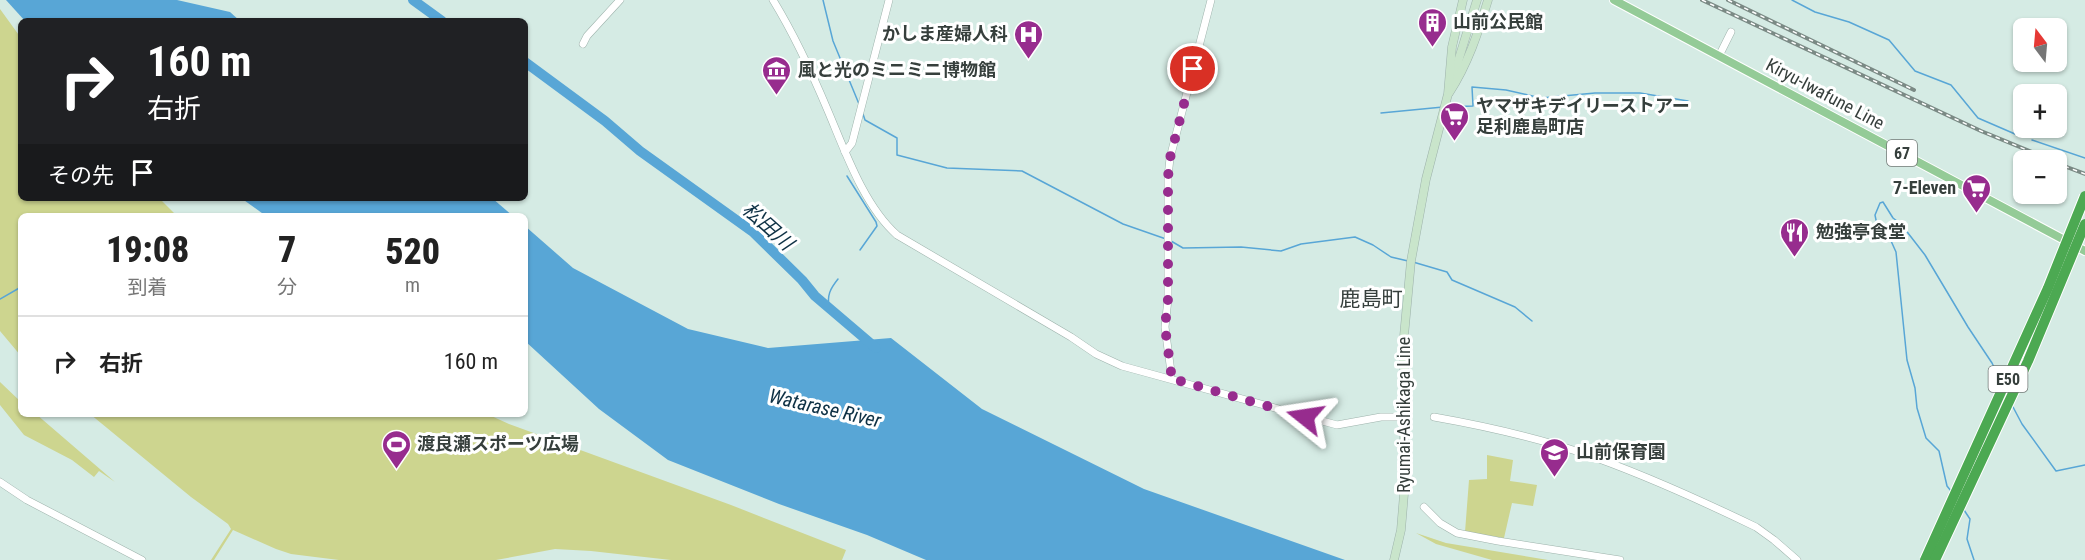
<!DOCTYPE html>
<html lang="ja">
<meta charset="utf-8">
<style>
body{margin:0;font-family:"Roboto Condensed","Noto Sans JP",sans-serif;background:#f6f6f6;color:#222;height:100vh;display:flex;flex-direction:column;font-size:22px;white-space:nowrap}
*{box-sizing:border-box;margin:0}
p{font-size:20px;color:#767676}
.icon{flex:none;width:33px;height:33px;fill:none;stroke:currentColor;stroke-width:2;stroke-linecap:round;stroke-linejoin:round}
.map{position:relative;flex:1;overflow:hidden}
.sheet{position:absolute;left:18px;top:213px;width:510px;height:204px;display:flex;flex-direction:column;background:#fff;border-radius:9px;box-shadow:0 2px 4px #0004}
.sheet>*{flex:none}
.guide{position:absolute;left:18px;top:18px;width:510px;height:183px;border-radius:9px;box-shadow:0 2px 4px #0004;background:#202124;color:#fff;overflow:hidden}
.needle{width:39px;rotate:344deg}
.controls{position:absolute;left:2013px;top:18px;display:grid;gap:12px}
.controls a{display:grid;place-items:center;width:54px;height:54px;border-radius:9px;background:#fff;box-shadow:0 2px 4px #0004;font-size:30px}
.pin{position:absolute;display:grid;place-items:center;width:51px;height:51px;color:#fff;margin:-26px;border:3px solid #fff;border-radius:50%;box-shadow:0 2px 6px #0007}
.me{position:absolute;width:66px;margin:-33px;rotate:285deg;stroke-linejoin:round;filter:drop-shadow(0 0 4px #0008)}
.turn{display:flex;align-items:center;gap:21px;height:126px;padding:0 30px;font-size:27px}
.turn .icon{width:78px;height:78px;stroke-width:2.5}
.turn b{display:block;font-size:42px;line-height:51px}
.then{display:flex;align-items:center;height:57px;padding:0 30px;background:#0003;gap:12px;font-size:22px}
.eta{display:flex;justify-content:space-evenly;align-items:center;height:102px;text-align:center}
.eta b{font-size:36px;font-weight:800;line-height:42px}
ul{padding:0;list-style:none}
li{display:flex;align-items:center;gap:18px;height:90px;padding:0 30px;border-top:2px solid #e0e0e0}
li div{flex:1}
li b{display:block;font-size:22px}
li em{font-style:normal}
.map>svg:first-child{display:block}
.green{fill:#cdd58f}
.water{fill:#58a6d6}
.lines{fill:none;stroke-linecap:round;stroke-linejoin:round}
.stream{stroke:#58a6d6;stroke-width:1.5}
.river{stroke:#58a6d6;stroke-width:10}
.tertiary-casing{stroke:#9db2ab;stroke-width:8}
.secondary-casing{stroke:#9db2ab;stroke-width:9}
.primary-casing{stroke:#fff;stroke-width:10}
.tertiary{stroke:#fff;stroke-width:7}
.secondary{stroke:#c9e5cb;stroke-width:8}
.primary{stroke:#94cb97;stroke-width:8}
.rail-casing{stroke:#7b8a85;stroke-width:4}
.rail{stroke:#fff;stroke-width:1.5;stroke-dasharray:4.5;stroke-linecap:butt}
.motorway-bridge-casing{stroke:#fff;stroke-width:12;stroke-linecap:butt}
.motorway-bridge{stroke:#4ca952;stroke-width:10}
.route{stroke:#972c8e;stroke-width:10;stroke-dasharray:0 18}
.labels{text-anchor:middle;stroke-width:6;stroke-linejoin:round;paint-order:stroke}
.shield{fill:#fff;stroke:#727976;stroke-width:1.5}
.shield-label{font-size:16px;font-weight:bold;fill:#363f3c}
.poi-label{font-size:18px;font-weight:bold;fill:#363f3c;stroke:#fff;text-anchor:start}
.street-label{font-size:18px;fill:#363f3c;stroke:#fff}
.water-label{font-size:20px;font-style:italic;fill:#0e3145;stroke:#fff}
.quarter-label{font-size:21px;fill:#363f3c;stroke:#fff}
</style>
<div class="map">
<svg width="2085" height="560" viewBox="0 0 2085 560">
<rect width="100%" height="100%" fill="#d5ebe4"/>
<g class="green">
<path d="M0,9L21,38V198H159L177,216H21V356L0,331Z"/>
<path d="M0,382L21,402V414H36L115,482L99,471L94,477L72,460L24,435L0,405Z"/>
<path d="M90,414H487L509,424L731,505L846,550L842,560H671L591,551L555,549L496,560H339L291,554L276,549L233,530L214,560H211L231,529L228,524L191,497Z"/>
<path d="M1487,455L1513,460L1510,481L1537,485L1533,506L1512,503L1504,538L1465,532L1469,480L1487,479Z"/>
<path d="M1416,533L1446,543L1548,560H1492L1436,544Z"/>
</g>
<g class="water">
<path d="M6,0H177L230,12L240,21H25Z"/>
<path d="M241,198H492L513,216H266Z"/>
<path d="M525,226L573,268L688,329L768,348L891,338L982,409L1144,489L1345,560H926L867,535L779,504L668,460L599,409L525,341Z"/>
</g>
<g class="lines">
<g class="stream">
<path d="M823,0L833,41L859,104"/>
<path d="M1792,0L1815,12L1849,22L1889,40L1915,71L1951,85L1978,118L2015,134"/>
<path d="M1447,107L1473,106L1472,87L1506,90L1541,98L1595,93H1640L1688,101"/>
<path d="M1381,113L1443,107"/>
<path d="M863,114L865,120L897,138V155L947,168L1022,171L1123,224L1166,239"/>
<path d="M2032,140L2085,158"/>
<path d="M847,176L876,222L877,226L860,250"/>
<path d="M1171,241L1183,248L1241,247L1281,251L1301,244L1355,237L1373,245L1391,257L1408,261"/>
<path d="M1413,262L1447,272L1452,280L1515,307L1532,321"/>
<path d="M0,299L21,287"/>
<path d="M829,308C827,295 830,289 838,279"/>
<path d="M2013,407L2022,424L2056,471L2085,465"/>
<path d="M1951,491L1947,486L1939,451L1926,438L1917,408L1915,388L1907,360L1896,252L1887,232L1876,220L1875,215L1880,203L1883,202L1893,218L1901,224L1925,255L1968,327L1992,363L2001,381"/>
<path d="M1964,510L1970,519L1967,539L1974,560"/>
</g>
<g class="river">
<path d="M413,0L442,21"/>
<path d="M525,62L605,121L640,151L753,232L802,280L815,296L876,348"/>
</g>
<defs>
<g id="tertiary">
<path d="M773,0C795,36 812,73 828,111C845,151 864,206 897,235L1071,337L1096,354L1122,366L1337,425L1381,417H1404"/>
<path d="M583,44L587,36L620,0"/>
<path d="M1719,56L1731,32"/>
<path d="M845,152L852,143L889,0"/>
<path d="M1170,378L1171,372L1165,327L1168,299V177L1170,158L1211,0"/>
<path d="M1434,417C1485,426 1534,437 1582,453C1641,473 1700,500 1756,527L1774,540L1797,560"/>
<path d="M0,482L27,500L142,560"/>
<path d="M1424,507L1440,523L1457,533L1498,541L1620,560"/>
</g>
<g id="secondary">
<path d="M1452,81L1477,0"/>
<path d="M1449,93C1468,64 1478,33 1488,0"/>
<path d="M1394,560L1401,530L1404,494V336L1411,261L1426,179L1448,94L1452,47L1463,0"/>
</g>
<path id="primary" d="M1614,0L2085,251"/>
</defs>
<use href="#tertiary" class="tertiary-casing"/>
<use href="#secondary" class="secondary-casing"/>
<use href="#primary" class="primary-casing"/>
<use href="#tertiary" class="tertiary"/>
<use href="#secondary" class="secondary"/>
<use href="#primary" class="primary"/>
<defs>
<g id="rail">
<path d="M1702,0L1981,131L2051,160"/>
<path d="M1728,0L1914,90"/>
<path d="M2056,163L2085,174"/>
</g>
</defs>
<use href="#rail" class="rail-casing"/>
<use href="#rail" class="rail"/>
<defs>
<g id="motorway-bridge">
<path d="M1925,560L2048,288L2085,196"/>
<path d="M1935,560L2028,361L2085,224"/>
</g>
</defs>
<use href="#motorway-bridge" class="motorway-bridge-casing"/>
<use href="#motorway-bridge" class="motorway-bridge"/>
</g>
<g class="lines">
<path class="route" d="M1193,69L1170,158L1168,177V299L1165,327L1171,372L1170,378L1305,417"/>
</g>
<defs>
<symbol id="building-pin" viewBox="-11 -11 22 30"><path d="M0 17L-7.5 6A9.5 9.5 0 1 1 7.5 6Z" fill="#972c8e" stroke="#fff"/><path d="M-4-6H4V6H1V3H-1V6H-4ZM-2.5-4.3h1.7v1.8h-1.7ZM.8-4.3h1.7v1.8H.8ZM-2.5-1h1.7V.8h-1.7ZM.8-1h1.7V.8H.8Z" fill="#fff"/></symbol>
<symbol id="hospital-pin" viewBox="-11 -11 22 30"><path d="M0 17L-7.5 6A9.5 9.5 0 1 1 7.5 6Z" fill="#972c8e" stroke="#fff"/><path d="M-5-5h3v3.5h4V-5h3V5h-3V1.5h-4V5h-3Z" fill="#fff"/></symbol>
<symbol id="museum-pin" viewBox="-11 -11 22 30"><path d="M0 17L-7.5 6A9.5 9.5 0 1 1 7.5 6Z" fill="#972c8e" stroke="#fff"/><path d="M0-6L6-3V-2H-6V-3ZM-5-1h2V3h-2ZM-1-1h2V3h-2ZM3-1h2V3H3ZM-6 4H6V6H-6Z" fill="#fff"/></symbol>
<symbol id="supermarket-pin" viewBox="-11 -11 22 30"><path d="M0 17L-7.5 6A9.5 9.5 0 1 1 7.5 6Z" fill="#972c8e" stroke="#fff"/><path d="M-6-5.5h2.5l.6 2H6L4.5 2H-2.5L-4.4-4H-6ZM-1.5 3.2a1.3 1.3 0 1 0 .1 0ZM3 3.2a1.3 1.3 0 1 0 .1 0Z" fill="#fff"/></symbol>
<symbol id="restaurant-pin" viewBox="-11 -11 22 30"><path d="M0 17L-7.5 6A9.5 9.5 0 1 1 7.5 6Z" fill="#972c8e" stroke="#fff"/><path d="M-5-6h1v4h1v-4h1v4h1v-4h1v5L-1.5 .5V6h-2V.5L-5-1ZM5-6V6H3V1.5H1.5Q1.5-4 5-6Z" fill="#fff"/></symbol>
<symbol id="stadium-pin" viewBox="-11 -11 22 30"><path d="M0 17L-7.5 6A9.5 9.5 0 1 1 7.5 6Z" fill="#972c8e" stroke="#fff"/><path d="M0-5a6.5 5 0 1 0 0 10a6.5 5 0 1 0 0-10ZM-3.5-1.8h7v3.6h-7Z" fill="#fff"/></symbol>
<symbol id="school-pin" viewBox="-11 -11 22 30"><path d="M0 17L-7.5 6A9.5 9.5 0 1 1 7.5 6Z" fill="#972c8e" stroke="#fff"/><path d="M0-5L7-2L0 1L-7-2ZM-4 1L0 2.5L4 1V4Q0 6-4 4Z" fill="#fff"/></symbol>
</defs>
<g fill-rule="evenodd">
<use href="#building-pin" x="1416" y="6" width="33" height="45"/>
<use href="#hospital-pin" x="1012" y="18" width="33" height="45"/>
<use href="#museum-pin" x="760" y="54" width="33" height="45"/>
<use href="#supermarket-pin" x="1438" y="100" width="33" height="45"/>
<use href="#supermarket-pin" x="1960" y="172" width="33" height="45"/>
<use href="#restaurant-pin" x="1778" y="216" width="33" height="45"/>
<use href="#stadium-pin" x="380" y="428" width="33" height="45"/>
<use href="#school-pin" x="1538" y="436" width="33" height="45"/>
</g>
<g class="labels">
<g class="shield">
<rect x="1887" y="140" width="30" height="26" rx="4.5"/>
<rect x="1988.5" y="366" width="39" height="26" rx="4.5"/>
</g>
<g class="shield-label">
<text x="1902" y="159">67</text>
<text x="2008" y="385">E50</text>
</g>
<g class="poi-label">
<text x="1453" y="28">山前公民館</text>
<text x="1008" y="40" text-anchor="end">かしま産婦人科</text>
<text x="798" y="76">風と光のミニミニ博物館</text>
<text x="1476" y="112">ヤマザキデイリーストアー<tspan x="1476" dy="21">足利鹿島町店</tspan></text>
<text x="1956" y="194" text-anchor="end">7-Eleven</text>
<text x="1816" y="238">勉強亭食堂</text>
<text x="417" y="450">渡良瀬スポーツ広場</text>
<text x="1576" y="458">山前保育園</text>
</g>
<g class="street-label">
<text transform="translate(1825 94) rotate(28)" y="6">Kiryu-Iwafune Line</text>
<text transform="translate(1404 415) rotate(-90)" y="6">Ryumai-Ashikaga Line</text>
</g>
<g class="water-label">
<text transform="translate(768 226) rotate(42)" y="7">松田川</text>
<text transform="translate(825 408) rotate(13)" y="7">Watarase River</text>
</g>
<g class="quarter-label">
<text x="1371" y="306">鹿島町</text>
</g>
</g>
</svg>
<div class="controls">
<a><svg class="needle" viewBox="-14 -14 28 28"><path d="M0-13l5 13h-10z" fill="#e53935"/><path d="M0 13l5-13h-10z" fill="#767676"/></svg></a>
<a>+</a>
<a>−</a>
</div>
<div class="pin" style="left:1193px;top:69px;background:#d93025"><svg class="icon" aria-label="arrive" viewBox="0 0 24 24"><path d="M6 21V4h12l-3 4 3 4H6"/></svg></div>
<svg class="me" style="left:1305px;top:417px" viewBox="-20 -20 40 40"><path d="M0-17L14 15 0 8-14 15z" fill="#972c8e" stroke="#fff" stroke-width="4"/></svg>
<div class="guide">
<div class="turn"><svg class="icon" aria-label="right" viewBox="0 0 24 24"><path d="M7 20v-9h11M14 6l5 5-5 5"/></svg><div><b>160 m</b>右折</div></div>
<div class="then">その先<svg class="icon" aria-label="arrive" viewBox="0 0 24 24"><path d="M6 21V4h12l-3 4 3 4H6"/></svg></div>
</div>
<section class="sheet">
<div class="eta">
<div><b>19:08</b><p>到着</p></div>
<div><b>7</b><p>分</p></div>
<div><b>520</b><p>m</p></div>
</div>
<ul>
<li><svg class="icon" aria-label="right" viewBox="0 0 24 24"><path d="M7 20v-9h11M14 6l5 5-5 5"/></svg><div><b>右折</b></div><em>160 m</em></li>
</ul>
</section>
</div>
